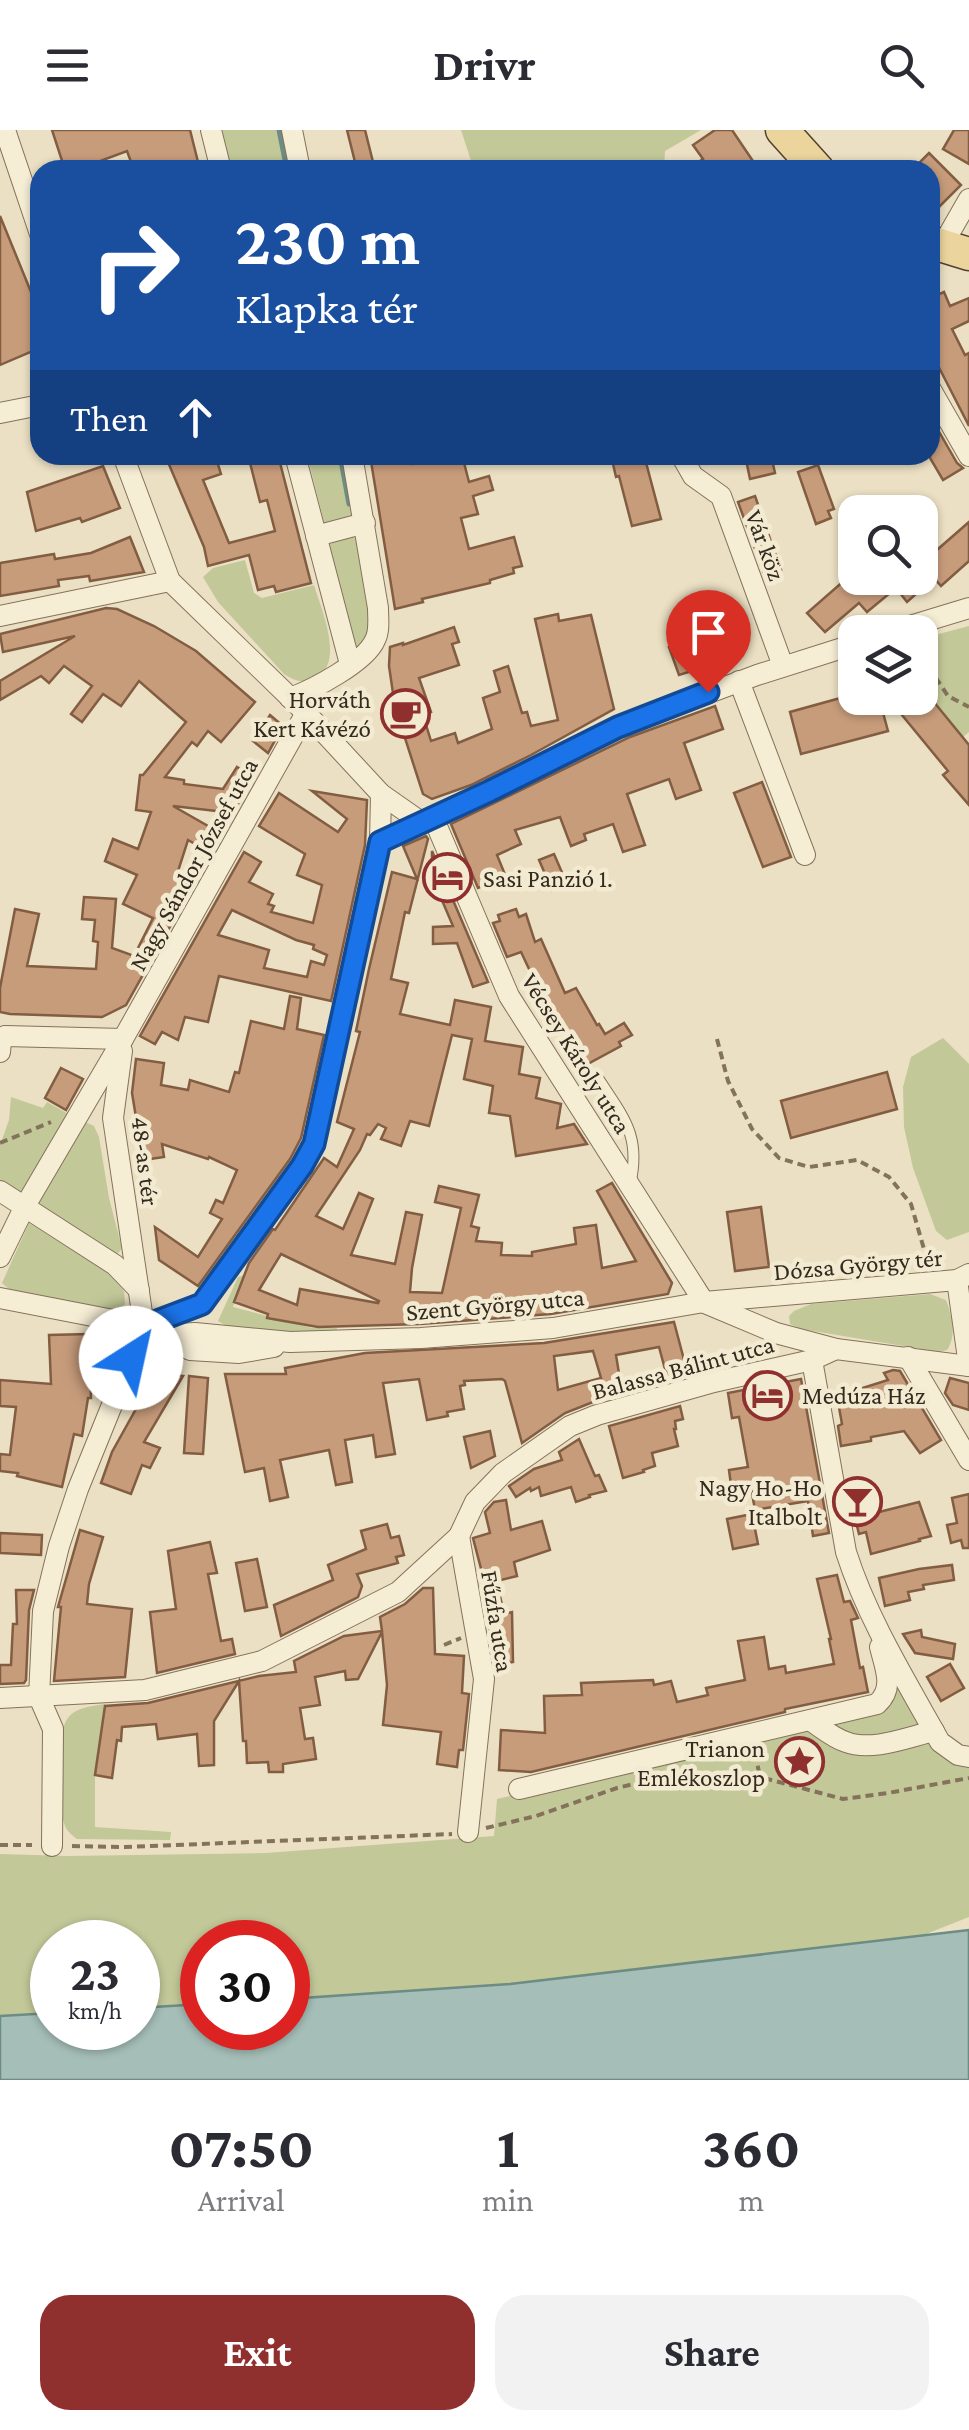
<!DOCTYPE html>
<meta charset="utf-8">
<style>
body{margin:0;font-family:"Crimson Pro",serif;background:#f2f2f3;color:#2b2b33;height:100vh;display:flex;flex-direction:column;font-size:38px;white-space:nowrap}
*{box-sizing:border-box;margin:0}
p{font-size:32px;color:#7c7c81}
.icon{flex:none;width:55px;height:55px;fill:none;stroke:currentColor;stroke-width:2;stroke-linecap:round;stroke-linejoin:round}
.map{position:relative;height:1950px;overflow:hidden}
.sheet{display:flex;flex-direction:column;background:#fff;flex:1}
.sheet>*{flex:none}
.guide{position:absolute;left:30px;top:30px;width:910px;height:305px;border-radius:30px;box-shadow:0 2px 8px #0004;background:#1a4fa0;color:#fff;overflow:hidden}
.tools{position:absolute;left:838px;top:365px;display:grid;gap:20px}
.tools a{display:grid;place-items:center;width:100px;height:100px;border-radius:20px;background:#fff;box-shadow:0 2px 8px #0004;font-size:50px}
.speed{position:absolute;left:30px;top:1790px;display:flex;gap:20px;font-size:50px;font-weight:700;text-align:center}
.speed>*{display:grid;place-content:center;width:130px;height:130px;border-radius:50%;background:#fff;box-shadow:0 2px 8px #0004;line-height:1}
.speed small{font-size:25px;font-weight:400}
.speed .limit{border:15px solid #d22;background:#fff;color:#111}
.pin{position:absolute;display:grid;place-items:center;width:85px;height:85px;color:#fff;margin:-102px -42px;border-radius:50% 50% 50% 0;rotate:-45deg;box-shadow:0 0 10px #0007}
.pin .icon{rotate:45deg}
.me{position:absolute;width:110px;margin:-55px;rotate:35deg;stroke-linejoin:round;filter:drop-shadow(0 0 8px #0008)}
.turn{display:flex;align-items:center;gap:35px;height:210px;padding:0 40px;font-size:45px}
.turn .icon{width:130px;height:130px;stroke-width:2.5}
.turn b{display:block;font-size:70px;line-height:85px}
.then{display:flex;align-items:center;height:95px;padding:0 40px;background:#0003;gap:20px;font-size:38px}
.eta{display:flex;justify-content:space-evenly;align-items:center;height:170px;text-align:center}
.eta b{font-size:60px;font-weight:700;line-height:70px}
.primary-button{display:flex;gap:20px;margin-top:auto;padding:20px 40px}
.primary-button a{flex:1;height:115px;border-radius:30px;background:#8f302f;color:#fff;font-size:40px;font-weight:700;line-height:115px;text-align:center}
.primary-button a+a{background:#f2f2f3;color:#2b2b33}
header{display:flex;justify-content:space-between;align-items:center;height:130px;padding:0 40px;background:#fff;font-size:45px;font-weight:700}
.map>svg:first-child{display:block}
.green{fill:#c2c898}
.water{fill:#a5beb7;stroke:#6c8c84;stroke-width:2.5}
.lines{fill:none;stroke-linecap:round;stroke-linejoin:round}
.stream{stroke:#6c8c84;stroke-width:5}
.building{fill:#c79c7b;stroke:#825d42;stroke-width:2.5;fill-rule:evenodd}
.service-casing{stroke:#84725b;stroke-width:12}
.minor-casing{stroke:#84725b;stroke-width:22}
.primary-casing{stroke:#52402f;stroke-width:35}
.path{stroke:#84725b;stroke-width:4;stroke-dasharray:8 5;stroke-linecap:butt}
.service{stroke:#f6edd5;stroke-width:10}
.minor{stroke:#f6edd5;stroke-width:20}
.primary{stroke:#ecd59d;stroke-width:32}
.route-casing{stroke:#114b97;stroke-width:25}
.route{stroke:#1a73e8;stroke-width:18}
.labels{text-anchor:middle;stroke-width:9;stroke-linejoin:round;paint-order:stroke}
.street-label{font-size:25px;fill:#352a1e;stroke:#f3ead2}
.poi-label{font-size:25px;fill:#352a1e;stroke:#f3ead2;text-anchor:end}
</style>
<header><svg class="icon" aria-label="menu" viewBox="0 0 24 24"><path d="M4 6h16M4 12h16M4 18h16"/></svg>Drivr<svg class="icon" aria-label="search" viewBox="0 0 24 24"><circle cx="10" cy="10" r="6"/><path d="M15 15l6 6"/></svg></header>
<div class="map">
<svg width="969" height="1950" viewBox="0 0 969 1950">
<rect width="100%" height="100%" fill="#ebe0c3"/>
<g class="green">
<path d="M221,0H283L290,40H232Z"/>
<path d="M461,0H701L665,21L664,40H474Z"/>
<path d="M307,325H344L355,379L349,390L330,395L324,392Z"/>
<path d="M351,405L360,413L372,494L365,512L357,517L353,514L328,423L329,415L339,409Z"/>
<path d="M245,430L254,463L262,468L314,455C321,479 347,536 313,549C302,554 293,550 284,544L218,472L203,447L213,438Z"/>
<path d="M969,496V602L963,607L925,561L920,541V509Z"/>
<path d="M943,908L969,934V1102L947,1110L936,1101L913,1038L904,997L903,957L911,927Z"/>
<path d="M11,967L43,978L47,972L72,986L28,1060C15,1065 9,1060 0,1050V1015L9,990Z"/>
<path d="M85,992L94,996L99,1007L109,1068L122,1118L117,1125L74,1102L39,1073L41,1065Z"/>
<path d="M29,1093L111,1145L124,1161L125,1174L118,1182L9,1159L2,1153Z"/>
<path d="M244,1145L233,1177L312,1198H337L336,1203C302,1203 247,1210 218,1191L238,1147Z"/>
<path d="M930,1164L946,1170C952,1186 957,1205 947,1220L939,1222L801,1199L790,1194L789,1186L794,1181L811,1174Z"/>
<path d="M890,1537L934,1621L955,1631L969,1632V1787L921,1806L510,1854L288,1869V1812H202V1874L138,1878V1812H52V1883L0,1886V1724L68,1726L266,1723L494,1706L497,1669L874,1584L893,1571Z"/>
<path d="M105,1574L95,1645V1697L171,1702L170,1710L77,1709C75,1708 67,1701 66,1698C57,1680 55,1603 68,1588C76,1577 93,1576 105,1574Z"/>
</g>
<path class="water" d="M969,1800V1950H0V1886L52,1883V1898H138V1878L202,1874V1898H288V1869L510,1854Z"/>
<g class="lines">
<g class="stream">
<path d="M279,0L287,40"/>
<path d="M340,325L349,374"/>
</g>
</g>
<g class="building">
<path d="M52,0H190L200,40H134L127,21L92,34L94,40H65Z"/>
<path d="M347,0H365L375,40H357Z"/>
<path d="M715,0H732L759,40H686L703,29L693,15Z"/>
<path d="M954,0H969V34L943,19Z"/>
<path d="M929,23L961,55L930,86V40H912Z"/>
<path d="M0,86L40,184V218L0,235Z"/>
<path d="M944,162L950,176L969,168V191L952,199L965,225L969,223V296L930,220V168Z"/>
<path d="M930,286L957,333L963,338L943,350L930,328Z"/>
<path d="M165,325H215L221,344L203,350L229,413L275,401L267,370L260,372L248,325H278L311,453L276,462L274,456L258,460L249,425L208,436L204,417Z"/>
<path d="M370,325H409L412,334L445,325H462L469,352L489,346L493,360L473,366L478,384L461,388L469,419L514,407L522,436L513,438L514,443L490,450V453L422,469L423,472L395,479Z"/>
<path d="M611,325H644L661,389L632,396L619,346L616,347Z"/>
<path d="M745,325H771L775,343L750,349Z"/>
<path d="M818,335L834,379L828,381L831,388L816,394L798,342Z"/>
<path d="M103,336L120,378L82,392L80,388L36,401L27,362Z"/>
<path d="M755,366L781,440L765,446L738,372Z"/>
<path d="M969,392V431L941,456L934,448L907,472L896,458L867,482L859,473L825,502L807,483L846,449L854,457L866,448H934L922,433Z"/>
<path d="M130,407L144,442L90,451L89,446L58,450L59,456L0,466V433L54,424L55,429L91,423Z"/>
<path d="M106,478L117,479L154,496L196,521L255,572L221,612L208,601L197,616L192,612L165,647L184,650V654L223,659L237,637L253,647L233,683L173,676L222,704L211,723L188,710L178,741L196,750L126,875L102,887L10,884L0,882V858L15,779L39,784L27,836L96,839L98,812L93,811L95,790L82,789L84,767L116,769L112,818L134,826L153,788L123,774L137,745L105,731L113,709L138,719L151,682L136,680L140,645H143L186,592L139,551L121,576L103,564L82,592L71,584L92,556L64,536L49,553L41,546L0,570V551L75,506L3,522L0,504Z"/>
<path d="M558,484L559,491L591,485L614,579L531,625L471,655L432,669L423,664L395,577L389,536L390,517L403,513V515L454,497L459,512L452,514L459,535L419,548L431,582L423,585L431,611L455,603L458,613L492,599L483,568L500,562L494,541L508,536L522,583L527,582L531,596L558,590L535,489Z"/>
<path d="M737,487L747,515L736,519L738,527L679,545L669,517L711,503L709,496Z"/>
<path d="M920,555L969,615V675L943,645L948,641L888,568H920Z"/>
<path d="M855,564V568H879L888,601L801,624L790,582Z"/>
<path d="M715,576L723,599L684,613L701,660L676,669L669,649L627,664L645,715L623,722L613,694L584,704L586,710L571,716L560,687L515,700L521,714L497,725L506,747L478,758L451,694L630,607Z"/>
<path d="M270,585L283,596L268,623L253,611Z"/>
<path d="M762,652L791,727L763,737L734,663Z"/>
<path d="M312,661L367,670L365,715L331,871L219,846L208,892L185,887L178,910L162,902L155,914L140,906L244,722L261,732L249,752L273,764L268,774L274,776L271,782L313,793L322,755L297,745L305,724L259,696L279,663L338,702L347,689ZM232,780L296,810L314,815L313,819L327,825L324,835L311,831L307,847L264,838L269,820L218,805Z"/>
<path d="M426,706L428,709L409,783L405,782L391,849L408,853L400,884L450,895L455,870L491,877L485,911L523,917L519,944L540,948L536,968L561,974L557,998L574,994L587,1014L516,1026L510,986L489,983L493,956L464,949L472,909L452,905L429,996L410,991L401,1016L381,1009L386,998L378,994L370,1005L367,1004L360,1020L316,1086L343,1099L359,1063L373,1069L351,1125L395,1134L406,1082L422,1085L412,1138L410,1162L442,1163L461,1078L435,1072L439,1056L479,1065L471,1096L479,1098L476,1111L502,1113L501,1125L532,1126V1122L576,1114L574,1098L596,1095L602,1138L636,1131L597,1061L612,1053L672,1153L668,1164L551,1184L420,1194L318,1197L267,1188L268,1184L234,1172L249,1133L273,1099L275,1100L324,1028L337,1037L354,999L337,992L360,902L356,901L369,839L392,742L417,749L403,716ZM281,1124L379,1171L378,1173L300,1159L297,1175L259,1160Z"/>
<path d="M432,721L488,852L473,857L457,813L433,814V797L453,796L432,747Z"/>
<path d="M554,724L567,754L552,760L539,730Z"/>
<path d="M516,779L519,787L526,784L535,812L541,809L565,863L576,858L597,895L599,894L605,904L624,893L632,905L619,912L621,916L582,937L538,858L521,822L507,827L493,793L500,791L498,785Z"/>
<path d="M290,866L301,868L297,899L324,905L301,1008L290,1029L198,1156L159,1130L155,1097L198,1127L222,1089L210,1083L216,1070L223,1073L237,1040L209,1027L208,1029L162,1014L164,1027L143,1030L132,963L136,929L164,933L161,955L188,960L190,950L229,962L235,942L239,943L251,891L284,899Z"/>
<path d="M61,938L83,949L66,980L45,968Z"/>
<path d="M887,942L897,979L791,1008L781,971Z"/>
<path d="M761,1077L769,1137L735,1141L727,1082Z"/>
<path d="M674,1192L688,1245L593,1272L565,1283L522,1313L505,1251L502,1249L464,1251L465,1255L460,1256L464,1279L447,1282L448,1286L427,1290L419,1249L383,1253L395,1324L376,1327L373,1305L345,1310L352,1352L336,1355L329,1320L280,1330L288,1367L270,1371L264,1338L245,1342L225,1244H286L285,1238L365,1223L544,1213ZM659,1217L666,1243L621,1256L616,1225ZM593,1221L601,1248L558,1260L554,1226Z"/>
<path d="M89,1204L91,1268H88L82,1306L74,1304L62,1357L17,1346L18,1343L0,1341V1324L10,1325L16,1277L0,1276V1250L51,1254L49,1205Z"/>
<path d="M893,1240L900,1241L941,1310L920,1323L904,1301L871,1307V1311L841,1316L838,1296L842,1294L837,1266L888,1250L884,1243Z"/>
<path d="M156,1243L183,1246L144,1312L160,1318L150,1338L142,1335L131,1364L101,1353L112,1322Z"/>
<path d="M189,1246L208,1248L203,1324L184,1323Z"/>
<path d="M950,1248L969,1253V1280L953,1275L945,1263Z"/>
<path d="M801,1249L829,1403L813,1406L808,1371L755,1380L750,1352L731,1355L729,1340L748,1337L739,1287L732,1288L728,1263Z"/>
<path d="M680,1276L683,1289L675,1291L676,1299H674L678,1316L652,1323L655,1336L643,1340L644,1342L623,1348L609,1296Z"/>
<path d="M490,1301L495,1326L471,1338L464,1307Z"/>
<path d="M579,1309L595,1346L599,1345L606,1361L589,1365L590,1367L576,1372L571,1357L541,1366L539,1357L531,1361L530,1358L516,1367L509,1356L512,1354L534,1339L562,1330L559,1322Z"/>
<path d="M969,1364V1418H963L961,1410L951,1413L947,1395L957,1393L952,1368Z"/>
<path d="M506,1370L511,1400L542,1391L550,1420L514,1432L517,1446L485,1454L473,1408L490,1403L485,1382L494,1372Z"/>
<path d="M919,1372L931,1406L919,1409L920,1411L871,1424L866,1402L859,1404L855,1388Z"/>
<path d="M752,1384L758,1414L733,1419L727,1389Z"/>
<path d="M387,1394L391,1408L399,1406L404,1425L396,1427L398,1433L357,1444L362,1456L358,1467L281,1506L274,1475L333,1450L328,1435L366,1419L361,1401Z"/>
<path d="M80,1400L103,1407L89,1454L87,1474L132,1479L125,1547L54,1551L61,1477H58Z"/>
<path d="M0,1403L42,1405L41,1425L0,1423Z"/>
<path d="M210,1412L217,1443L208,1444L221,1511L232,1509L235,1524L157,1543L150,1482L176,1479L168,1421Z"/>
<path d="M257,1429L267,1477L245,1481L236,1433Z"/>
<path d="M952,1435L954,1450L923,1455L924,1459L908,1462L910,1470L885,1476L879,1448L919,1439Z"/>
<path d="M837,1445L844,1472L850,1471L858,1488L851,1490L860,1538L863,1537L868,1562L785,1579V1582L531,1642L499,1640L501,1600L545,1603L544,1566L582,1565L581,1553L653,1550L654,1555L671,1551L677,1572L708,1565L706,1558L745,1550L738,1511L764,1507L769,1539L785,1536L786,1543L834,1534L829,1509H831L817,1449Z"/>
<path d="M423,1458H433L435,1524L464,1526L462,1563L469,1564L463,1620H459L457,1637L437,1634L441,1602L383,1595L387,1555L382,1502L358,1549L346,1550L345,1541L315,1547L320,1575L300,1578L305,1609L313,1608L316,1629L283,1634V1642H269L268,1632L247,1633L246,1611H243L239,1551L214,1591V1635L199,1636L197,1604L158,1609L156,1594L122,1597L121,1611L117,1610L112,1648L95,1645L105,1576L148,1573L259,1546L296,1542L294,1531L344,1506L382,1501L380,1487L405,1474Z"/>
<path d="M16,1460H34L29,1480L26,1550L24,1553L0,1554V1535H11L13,1494H17Z"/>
<path d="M500,1466L504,1484L512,1482L513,1532L497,1535L484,1470Z"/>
<path d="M921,1500L922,1507L955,1514L953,1529L915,1523L903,1504Z"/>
<path d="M950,1534L964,1558L941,1571L927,1547Z"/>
</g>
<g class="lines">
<defs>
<path id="service" d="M596,945C622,986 642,1004 630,1055"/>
<g id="minor">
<path d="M5,0L40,104"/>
<path d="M211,0L221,40"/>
<path d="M292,0L300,40"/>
<path d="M942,116L969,69"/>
<path d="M930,258L969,326"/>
<path d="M0,283L40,275"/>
<path d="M123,325L170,451L306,583L381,664L421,692"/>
<path d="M295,325L350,534"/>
<path d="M681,325L693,346L721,366L783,536"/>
<path d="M316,406L365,393"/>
<path d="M0,486L170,451"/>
<path d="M890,502L969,478"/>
<path d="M739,551L805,725"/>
<path d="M290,568C312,560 366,532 375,510C380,501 378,488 378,478L352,325"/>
<path d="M433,687L509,866L704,1172"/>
<path d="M380,712L490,661L618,597L757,545L855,514"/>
<path d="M122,921L113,988L144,1196"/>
<path d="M0,922L1,911L5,906L123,909"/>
<path d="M0,1061L115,1135L139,1160"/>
<path d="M0,1127L25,1076L123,909L306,583"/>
<path d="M957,1150L969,1236"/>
<path d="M0,1168L144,1196L190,1220L239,1223L274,1217"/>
<path d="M705,1173L776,1203L836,1219L969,1236"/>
<path d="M144,1196L202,1174L302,1036L314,1013L380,712L381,664"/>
<path d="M164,1205L195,1203L290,1212L421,1208L553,1198L704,1172L957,1150L969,1144"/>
<path d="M836,1219L812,1230L846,1422C867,1488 906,1551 940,1612L958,1625L969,1627"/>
<path d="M908,1227L969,1330"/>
<path d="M459,1406L484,1549L468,1702"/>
<path d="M0,1568L145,1560L262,1531L398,1462L459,1406L475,1372L503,1343L570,1296L597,1285L714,1252L812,1230"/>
<path d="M811,1591C822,1598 833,1608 846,1612C872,1622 908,1607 934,1601"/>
<path d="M519,1659L877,1574C895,1558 885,1538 880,1517"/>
<path d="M52,1716L53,1599L39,1567L43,1481L59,1416L78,1359L144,1196"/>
</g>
<g id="primary">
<path d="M782,0L818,40"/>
<path d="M930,112L969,124"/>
</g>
</defs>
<use href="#service" class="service-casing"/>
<use href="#minor" class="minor-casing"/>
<use href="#primary" class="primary-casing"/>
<g class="path">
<path d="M920,512L932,542L948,566L969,577"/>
<path d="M717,909L728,951L752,999L779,1028L809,1037L857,1030L889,1047L911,1074L928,1133"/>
<path d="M0,1013L51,992"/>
<path d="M444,1515L461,1508"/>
<path d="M755,1623L760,1647"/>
<path d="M486,1698L536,1686L617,1658L651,1650L704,1644L760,1647L843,1669L888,1663L969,1648"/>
<path d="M0,1715H32"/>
<path d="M72,1716L125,1717L452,1704"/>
</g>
<use href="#service" class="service"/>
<use href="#minor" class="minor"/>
<use href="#primary" class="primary"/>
</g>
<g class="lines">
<defs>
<path id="route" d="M131,1228L144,1196L202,1174L302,1036L314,1014L380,712L490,661L618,597L708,562"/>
</defs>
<use href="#route" class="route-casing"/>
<use href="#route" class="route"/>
</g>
<defs>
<symbol id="cafe-ring" viewBox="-11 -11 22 22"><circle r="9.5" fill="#f3ead2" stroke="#8f302f" stroke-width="1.5"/><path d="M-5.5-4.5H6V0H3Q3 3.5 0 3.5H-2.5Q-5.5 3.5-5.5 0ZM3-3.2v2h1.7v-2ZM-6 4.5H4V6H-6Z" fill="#8f302f"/></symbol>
<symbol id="hotel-ring" viewBox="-11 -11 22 22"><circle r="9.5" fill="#f3ead2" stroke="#8f302f" stroke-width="1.5"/><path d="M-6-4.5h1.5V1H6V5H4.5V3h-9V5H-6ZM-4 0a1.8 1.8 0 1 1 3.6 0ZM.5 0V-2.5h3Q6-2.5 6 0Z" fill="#8f302f"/></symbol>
<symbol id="bar-ring" viewBox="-11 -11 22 22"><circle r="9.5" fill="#f3ead2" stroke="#8f302f" stroke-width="1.5"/><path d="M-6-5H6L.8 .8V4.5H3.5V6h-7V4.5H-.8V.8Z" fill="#8f302f"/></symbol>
<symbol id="sight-ring" viewBox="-11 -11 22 22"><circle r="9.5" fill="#f3ead2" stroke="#8f302f" stroke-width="1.5"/><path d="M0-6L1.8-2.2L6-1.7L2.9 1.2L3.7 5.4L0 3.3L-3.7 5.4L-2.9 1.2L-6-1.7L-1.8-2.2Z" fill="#8f302f"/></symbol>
</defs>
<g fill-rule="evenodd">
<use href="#cafe-ring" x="378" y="556" width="55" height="55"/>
<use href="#hotel-ring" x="420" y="720" width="55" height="55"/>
<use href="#hotel-ring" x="740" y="1238" width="55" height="55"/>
<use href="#bar-ring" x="830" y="1344" width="55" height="55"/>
<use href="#sight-ring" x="772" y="1604" width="55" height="55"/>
</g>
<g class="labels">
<g class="street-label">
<text transform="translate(766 415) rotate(70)" y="9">Vár köz</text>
<text transform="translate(193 734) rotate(-61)" y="9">Nagy Sándor József utca</text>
<text transform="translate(577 923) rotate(58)" y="9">Vécsey Károly utca</text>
<text transform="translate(146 1031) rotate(83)" y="9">48-as tér</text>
<text transform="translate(858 1134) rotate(-5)" y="9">Dózsa György tér</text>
<text transform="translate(495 1174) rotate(-5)" y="9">Szent György utca</text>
<text transform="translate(683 1237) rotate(-15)" y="9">Balassa Bálint utca</text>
<text transform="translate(498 1491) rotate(81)" y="9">Fűzfa utca</text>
</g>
<g class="poi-label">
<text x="371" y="578">Horváth<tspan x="371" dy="29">Kert Kávézó</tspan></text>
<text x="483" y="757" text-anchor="start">Sasi Panzió 1.</text>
<text x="802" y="1274" text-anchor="start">Medúza Ház</text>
<text x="822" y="1366">Nagy Ho-Ho<tspan x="822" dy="29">Italbolt</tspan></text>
<text x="765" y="1627">Trianon<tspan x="765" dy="29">Emlékoszlop</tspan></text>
</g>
</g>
</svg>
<div class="tools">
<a><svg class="icon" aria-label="search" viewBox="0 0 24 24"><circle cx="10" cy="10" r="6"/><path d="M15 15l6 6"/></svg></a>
<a><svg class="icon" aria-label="layers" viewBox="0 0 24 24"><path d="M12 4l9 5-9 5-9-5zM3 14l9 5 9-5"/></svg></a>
</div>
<div class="speed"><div>23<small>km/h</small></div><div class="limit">30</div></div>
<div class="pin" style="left:708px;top:562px;background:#d93025"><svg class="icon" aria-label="arrive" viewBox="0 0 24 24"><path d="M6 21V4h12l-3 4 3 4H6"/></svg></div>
<svg class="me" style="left:131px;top:1228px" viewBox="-20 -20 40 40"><circle r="19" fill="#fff"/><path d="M0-13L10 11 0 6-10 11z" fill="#1a73e8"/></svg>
<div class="guide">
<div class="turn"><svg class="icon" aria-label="right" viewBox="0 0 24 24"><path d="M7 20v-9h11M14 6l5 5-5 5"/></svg><div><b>230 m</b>Klapka tér</div></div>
<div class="then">Then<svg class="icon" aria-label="ahead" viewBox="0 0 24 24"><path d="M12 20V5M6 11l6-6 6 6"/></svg></div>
</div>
</div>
<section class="sheet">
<div class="eta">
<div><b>07:50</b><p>Arrival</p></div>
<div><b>1</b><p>min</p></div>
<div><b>360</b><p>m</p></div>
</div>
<div class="primary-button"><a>Exit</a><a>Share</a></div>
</section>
